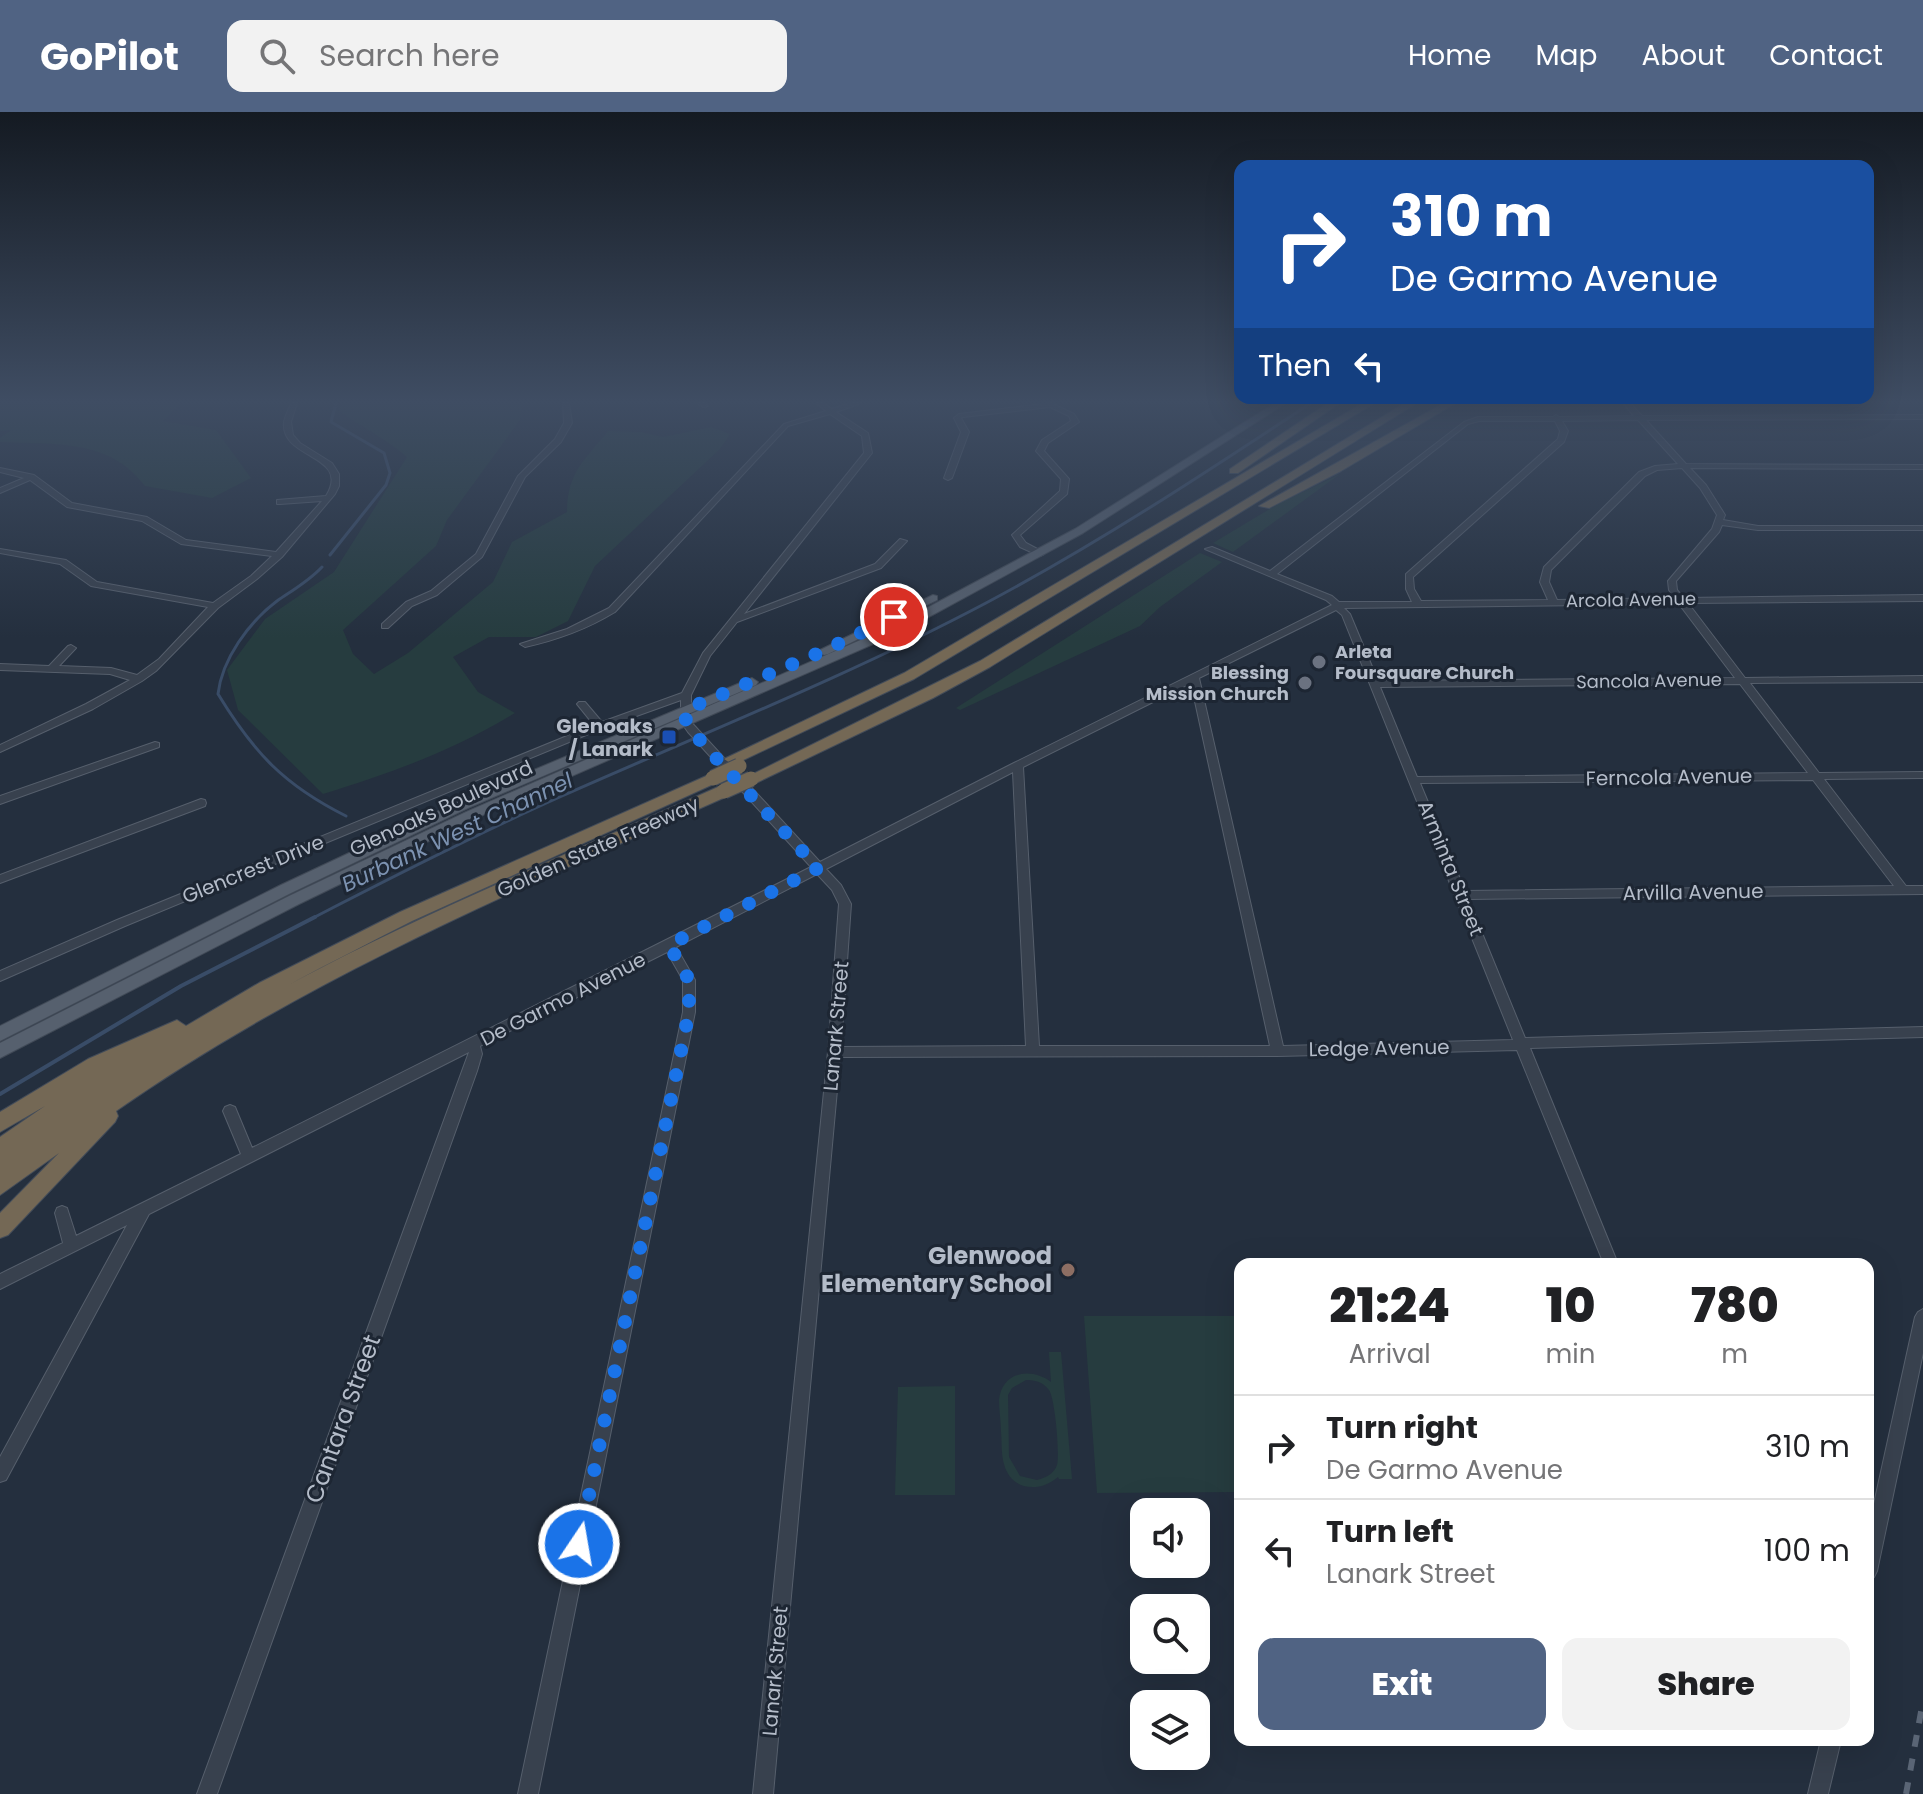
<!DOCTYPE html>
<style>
body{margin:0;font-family:Poppins,sans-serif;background:#f2f2f2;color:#202124;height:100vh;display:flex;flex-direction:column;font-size:30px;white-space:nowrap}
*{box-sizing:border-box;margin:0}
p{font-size:26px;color:#757577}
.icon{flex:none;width:44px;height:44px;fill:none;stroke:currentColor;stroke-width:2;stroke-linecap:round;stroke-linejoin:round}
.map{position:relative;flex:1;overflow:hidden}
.sheet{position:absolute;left:1234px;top:1146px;width:640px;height:488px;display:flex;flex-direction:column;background:#fff;border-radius:16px;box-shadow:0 8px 32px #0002}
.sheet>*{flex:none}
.banner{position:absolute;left:1234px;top:48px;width:640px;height:244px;border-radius:16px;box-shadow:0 8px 32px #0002;background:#1a4fa0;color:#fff;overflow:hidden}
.buttons{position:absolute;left:1130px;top:1386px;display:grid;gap:16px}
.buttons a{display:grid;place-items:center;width:80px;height:80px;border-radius:16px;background:#fff;box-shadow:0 8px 32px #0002;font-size:40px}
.pin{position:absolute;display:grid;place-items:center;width:68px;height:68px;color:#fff;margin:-34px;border:4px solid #fff;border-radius:50%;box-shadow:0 2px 8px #0007}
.me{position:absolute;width:88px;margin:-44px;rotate:12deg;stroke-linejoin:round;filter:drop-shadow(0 0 6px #0008)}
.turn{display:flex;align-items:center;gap:28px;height:168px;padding:0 24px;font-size:36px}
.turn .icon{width:104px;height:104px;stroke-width:2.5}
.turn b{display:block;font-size:56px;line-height:68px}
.then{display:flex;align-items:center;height:76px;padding:0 24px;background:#0003;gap:16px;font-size:30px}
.eta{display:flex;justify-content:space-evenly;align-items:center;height:136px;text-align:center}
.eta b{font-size:48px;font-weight:800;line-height:56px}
.cta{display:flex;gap:16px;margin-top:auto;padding:16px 24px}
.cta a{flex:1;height:92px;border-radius:16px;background:#506383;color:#fff;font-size:32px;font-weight:800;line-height:92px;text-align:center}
.cta a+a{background:#f2f2f2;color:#202124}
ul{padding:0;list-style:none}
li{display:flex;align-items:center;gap:24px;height:104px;padding:0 24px;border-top:2px solid #e0e0e0}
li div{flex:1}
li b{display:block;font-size:30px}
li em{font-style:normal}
header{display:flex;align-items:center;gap:48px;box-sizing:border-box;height:112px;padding:0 40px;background:#506383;color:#fff}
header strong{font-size:38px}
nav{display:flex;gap:44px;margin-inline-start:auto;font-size:28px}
.search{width:560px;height:72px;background:#f2f2f2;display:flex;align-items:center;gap:20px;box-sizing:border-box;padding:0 28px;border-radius:16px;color:#757577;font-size:30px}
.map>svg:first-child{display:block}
.green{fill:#263c3f;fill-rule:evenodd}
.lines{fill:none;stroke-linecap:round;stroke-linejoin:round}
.stream-far1{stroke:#394c67;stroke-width:3}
.stream{stroke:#394c67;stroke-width:4}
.minor-casing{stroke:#565f6c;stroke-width:2}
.major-casing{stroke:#414a57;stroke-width:2}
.highway-casing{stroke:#434c59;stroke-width:2}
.minor{fill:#38414e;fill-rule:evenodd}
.major{fill:#56606e;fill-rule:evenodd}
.highway{fill:#746855;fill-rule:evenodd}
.rail{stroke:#5a6575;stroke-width:6;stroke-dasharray:12 12;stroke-linecap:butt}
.highway-bridge-casing{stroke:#434c59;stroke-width:17;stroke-linecap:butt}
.highway-bridge{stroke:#746855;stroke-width:15}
.route{stroke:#1a73e8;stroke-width:14;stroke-dasharray:0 25.2}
.worship-dot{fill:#6b7280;stroke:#1d2633;stroke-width:3}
.transit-dot{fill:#1a4fb4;stroke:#1d2633;stroke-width:3}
.education-dot{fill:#8d6e63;stroke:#1d2633;stroke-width:3}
.labels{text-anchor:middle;stroke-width:6;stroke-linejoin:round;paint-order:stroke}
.far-street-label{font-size:18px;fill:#b4bcc9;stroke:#1d2633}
.far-poi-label{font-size:18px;font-weight:bold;fill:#b4bcc9;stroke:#1d2633;text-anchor:start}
.poi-label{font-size:20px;font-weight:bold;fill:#b4bcc9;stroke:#1d2633;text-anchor:end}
.street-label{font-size:20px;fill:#b4bcc9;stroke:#1d2633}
.water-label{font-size:22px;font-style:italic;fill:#7c92b1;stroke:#1d2633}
.near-poi-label{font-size:24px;font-weight:bold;fill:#b4bcc9;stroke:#1d2633;text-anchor:end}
.near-street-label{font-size:24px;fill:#b4bcc9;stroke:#1d2633}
</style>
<header>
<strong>GoPilot</strong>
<div class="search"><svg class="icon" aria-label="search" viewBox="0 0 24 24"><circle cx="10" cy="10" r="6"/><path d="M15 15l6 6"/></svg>Search here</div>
<nav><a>Home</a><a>Map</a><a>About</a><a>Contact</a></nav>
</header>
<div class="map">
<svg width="1923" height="1682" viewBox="0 0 1923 1682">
<rect width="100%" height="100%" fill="#242f3e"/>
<g class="green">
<path d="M0,291H181L163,309L216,318L251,366L212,386L145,374C109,326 54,333 0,330V326L11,318L0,319Z"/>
<path d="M343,291H522L520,308L447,408L436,434L343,518L353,542L374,562L408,541L493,470L512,430L567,400C567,360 585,348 608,319L641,320L663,325L711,315L730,322L720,337L595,454L568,509L536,525H489L453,545L478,580L515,601C452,639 394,660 323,682L238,598L227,558L265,507L334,460L407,345C386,327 362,315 339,299Z"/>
<path d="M1340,362L1233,440L1213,431L1278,392Z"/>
<path d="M1200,441L1222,450L1160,495L1140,514L960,598L956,596Z"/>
<path d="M1084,1204H1240V1380L1097,1381Z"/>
<path d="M1049,1240H1061L1072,1367H1059L1058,1365C1040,1381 1011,1379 1004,1352C1001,1342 1002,1330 1001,1320C1001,1310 999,1298 999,1288C1002,1259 1032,1255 1051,1270ZM1026,1268C1035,1268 1043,1270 1049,1278C1055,1286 1060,1343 1057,1353C1054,1362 1045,1366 1037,1368L1020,1364L1009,1345L1008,1283L1012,1276Z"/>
<path d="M955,1274V1383H895L898,1275Z"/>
</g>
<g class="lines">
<g class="stream-far1">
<path d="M330,443L386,373L390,361L384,341L331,310L336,291"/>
<path d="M322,455C309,469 293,478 277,489C249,510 222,547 218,582C254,641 284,673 346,704"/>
<path d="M311,807C394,764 477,722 562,684C704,621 848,564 986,491C1099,431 1205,361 1311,291"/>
</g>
<path class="stream" d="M0,982L181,874L315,805"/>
<defs>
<g id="minor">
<path d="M291,291H297L291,310L293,323L300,331L332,351L339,362V374L335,382L282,445L257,467L218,496L156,559L142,569L93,597L0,640V633L86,592L130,568L110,562L0,558V552L49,554L68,534L71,533L76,536L59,554L111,556L137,563L159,547L208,495L91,474L60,452L0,441V437L66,448L97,470L213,491L251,464L272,444L181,432L142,409L67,395L30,368L0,381V376L24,366L0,360V356L34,363L72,391L147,405L186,428L276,440L322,389L280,392H277V388L326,384C352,342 280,348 284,310C285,304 289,297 291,291Z"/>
<path d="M563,291H569L572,311L561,330L525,365L482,445L437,483L412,494L388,516H382V512L406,490L431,479L476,442L518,364L555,327L564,311Z"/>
<path d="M697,291H705L708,294L703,295Z"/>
<path d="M816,291H823L832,297L851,291H861L836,300L868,321L872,341L744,502L875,452L900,427L907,429L881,456L737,510L710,544L691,583V610L820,750L1014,651L1332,493L1326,488L1205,437L1212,435L1270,459L1464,310L1478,305H1553L1556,303L1559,305L1634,304L1623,291H1630L1642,304L1923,303V307L1646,308L1686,352L1923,353V357L1690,356L1706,373L1725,403L1723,408L1758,414H1923V418H1758L1722,413L1719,420L1676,469L1677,478L1684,486L1923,483V489L1688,491L1745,566L1923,564V570L1750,571L1819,661L1923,660V666L1824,667L1906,774H1923V782L1468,787L1525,926L1923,915V925L1530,936L1618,1152H1604L1517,938L1278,944L840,945L773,1682H753L828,940L839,792L832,778L817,762L676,835L695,868V900L538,1682H518L683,900V868L667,840L480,934L482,942L477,959L217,1682H197L469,940L149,1102L6,1368L0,1370V1345L127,1113L0,1177V1162L63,1131L55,1101L57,1096L62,1094L67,1096L76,1124L241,1042L223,999L225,995L230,993L235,995L252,1036L811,755L688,620L681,610V588L603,616L125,814L0,869V859L117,808L594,613L577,592L579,590H585L602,610L682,581L703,541L864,341L862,324L830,302L788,314L615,500C587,517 557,528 525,535L520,532L567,517L609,496L784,312L826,299ZM1638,308L1678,352L1655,354L1639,360L1544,455L1540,470L1548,488L1421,489L1414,477L1413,465L1564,330L1568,319L1562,309ZM1479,309H1555L1560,319L1558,327L1406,462V477L1412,490H1339L1332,484L1277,462L1468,312ZM1682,356L1700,376L1717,403L1712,417L1668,469L1669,478L1675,486L1557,488L1549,470L1551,458L1645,364L1657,358ZM1679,492L1735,566L1378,569L1350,502L1344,496ZM1336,498L1342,503L1513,928L1283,934L1199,566ZM1191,571L1270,934H1039L1023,655ZM1740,572L1808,661L1417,665L1380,575ZM1013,660L1026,934L841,935L851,792L841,773L826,757ZM1813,668L1894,774L1465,779L1420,671Z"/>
<path d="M1051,291L1074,302L1079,310L1048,331L1044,339L1069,367L1067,382L1020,423L1026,431L1043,440L1044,442L1040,444L1020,435L1012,423L1060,379L1061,367L1036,339L1042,328L1071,309L1069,304L1050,295L963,305L961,306L969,320L952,366L948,368L944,366L961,320L954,306L959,302Z"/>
<path d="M155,630L159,631V635L0,692V684Z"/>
<path d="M201,687L205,688L206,691L205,694L0,771V763Z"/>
<path d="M1923,1197V1241L1877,1459L1874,1465L1868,1468V1419L1915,1205L1918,1200Z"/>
<path d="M1821,1628H1841L1828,1682H1808Z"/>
</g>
<g id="major">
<path d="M1275,291H1286L1083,421L903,519L476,706L299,792L0,946V931L289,784L466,700L895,513L1075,417Z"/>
<path d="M933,483L937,484V488L828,542L824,543L818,539Z"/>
<path d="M752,566L758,570L756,573L468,696L291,781L0,929V914L281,773L458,690Z"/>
</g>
<g id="highway">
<path d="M1328,291H1340L1238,361H1230V357Z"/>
<path d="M1363,291H1375L914,567L737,651L732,652L724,647L904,561Z"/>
<path d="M1405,291H1417L990,555L933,586L756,671H746L743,667L980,549Z"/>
<path d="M1444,291H1456L1341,359L1269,396L1259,394Z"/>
<path d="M713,661L721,666L718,670L412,809C371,830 331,850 290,872C429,798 575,739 718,675L724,674L732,679L730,683C519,777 306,866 116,999L118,1004L115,1010L8,1123L0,1126V1101L59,1041L0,1083V1025L45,994L0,1020V1000L88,947L170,911L177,908L186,914L259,871L400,800Z"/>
</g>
</defs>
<use href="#minor" class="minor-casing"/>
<use href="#major" class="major-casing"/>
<use href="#highway" class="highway-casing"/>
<use href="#minor" class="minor"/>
<use href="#major" class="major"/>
<use href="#highway" class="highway"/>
<path class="rail" d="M1906,1682L1923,1589"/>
<defs>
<g id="highway-bridge">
<path d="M713,666L739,654"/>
<path d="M724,679L751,667"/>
</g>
</defs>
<use href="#highway-bridge" class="highway-bridge-casing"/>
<use href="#highway-bridge" class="highway-bridge"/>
</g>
<linearGradient id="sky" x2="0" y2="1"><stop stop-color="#141a22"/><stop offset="0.55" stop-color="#3f4d63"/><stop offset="1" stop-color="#3f4d63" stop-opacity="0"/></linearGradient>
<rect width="1923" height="526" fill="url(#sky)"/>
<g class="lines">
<path class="route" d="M579,1432L689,900V868L669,833L818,756L703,632L686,610L685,598L821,540L894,505"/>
</g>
<g class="worship-dot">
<circle cx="1319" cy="550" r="8"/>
<circle cx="1305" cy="571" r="8"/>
</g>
<rect class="transit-dot" x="661" y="617" width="16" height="16" rx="4"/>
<circle class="education-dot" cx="1068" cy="1158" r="8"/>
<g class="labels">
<g class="far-street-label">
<text transform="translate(1631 488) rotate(-1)" y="6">Arcola Avenue</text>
<text transform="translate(1649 569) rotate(-1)" y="6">Sancola Avenue</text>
</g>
<g class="far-poi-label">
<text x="1335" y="546">Arleta<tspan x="1335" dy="21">Foursquare Church</tspan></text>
<text x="1289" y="567" text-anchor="end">Blessing<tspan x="1289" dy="21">Mission Church</tspan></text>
</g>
<g class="poi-label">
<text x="653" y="621">Glenoaks<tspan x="653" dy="23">/ Lanark</tspan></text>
</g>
<g class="street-label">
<text transform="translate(1669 665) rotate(-1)" y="7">Ferncola Avenue</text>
<text transform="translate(441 696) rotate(-25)" y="7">Glenoaks Boulevard</text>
<text transform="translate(598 735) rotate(-24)" y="7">Golden State Freeway</text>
<text transform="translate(1451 756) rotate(68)" y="7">Arminta Street</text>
<text transform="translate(253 757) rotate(-22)" y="7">Glencrest Drive</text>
<text transform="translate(1693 780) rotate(-1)" y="7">Arvilla Avenue</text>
<text transform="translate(563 887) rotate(-27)" y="7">De Garmo Avenue</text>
<text transform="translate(836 914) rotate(-85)" y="7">Lanark Street</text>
<text transform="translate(1379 936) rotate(-1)" y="7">Ledge Avenue</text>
<text transform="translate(775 1559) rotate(-85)" y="7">Lanark Street</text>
</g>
<g class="water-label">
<text transform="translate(457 720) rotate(-25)" y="8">Burbank West Channel</text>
</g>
<g class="near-poi-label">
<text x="1052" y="1152">Glenwood<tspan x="1052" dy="28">Elementary School</tspan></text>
</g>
<g class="near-street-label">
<text transform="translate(343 1307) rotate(-70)" y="8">Cantara Street</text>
</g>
</g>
</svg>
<div class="buttons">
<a><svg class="icon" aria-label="sound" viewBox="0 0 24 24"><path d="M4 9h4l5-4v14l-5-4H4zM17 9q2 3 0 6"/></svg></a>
<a><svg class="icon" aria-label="search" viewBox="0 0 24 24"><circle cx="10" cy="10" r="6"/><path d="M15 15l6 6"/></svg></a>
<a><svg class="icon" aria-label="layers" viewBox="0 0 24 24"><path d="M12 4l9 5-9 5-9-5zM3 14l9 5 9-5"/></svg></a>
</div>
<div class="pin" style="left:894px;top:505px;background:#d93025"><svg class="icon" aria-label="arrive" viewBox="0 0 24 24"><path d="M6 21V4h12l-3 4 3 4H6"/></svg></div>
<svg class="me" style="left:579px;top:1432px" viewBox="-20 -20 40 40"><circle r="17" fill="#1a73e8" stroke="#fff" stroke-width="3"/><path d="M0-11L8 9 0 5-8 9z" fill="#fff"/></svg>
<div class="banner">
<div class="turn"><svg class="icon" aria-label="right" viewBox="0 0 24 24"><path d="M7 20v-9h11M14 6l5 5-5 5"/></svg><div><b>310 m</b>De Garmo Avenue</div></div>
<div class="then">Then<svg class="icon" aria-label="left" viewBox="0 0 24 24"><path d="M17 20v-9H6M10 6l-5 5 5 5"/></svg></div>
</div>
<section class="sheet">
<div class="eta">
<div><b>21:24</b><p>Arrival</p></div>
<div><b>10</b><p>min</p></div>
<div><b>780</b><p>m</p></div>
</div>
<ul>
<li><svg class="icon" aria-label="right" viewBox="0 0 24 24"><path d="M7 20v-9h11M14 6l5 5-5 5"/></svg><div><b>Turn right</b><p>De Garmo Avenue</p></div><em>310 m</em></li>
<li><svg class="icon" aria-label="left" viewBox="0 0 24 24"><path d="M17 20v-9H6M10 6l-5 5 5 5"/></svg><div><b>Turn left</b><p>Lanark Street</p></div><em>100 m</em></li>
</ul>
<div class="cta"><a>Exit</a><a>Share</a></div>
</section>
</div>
